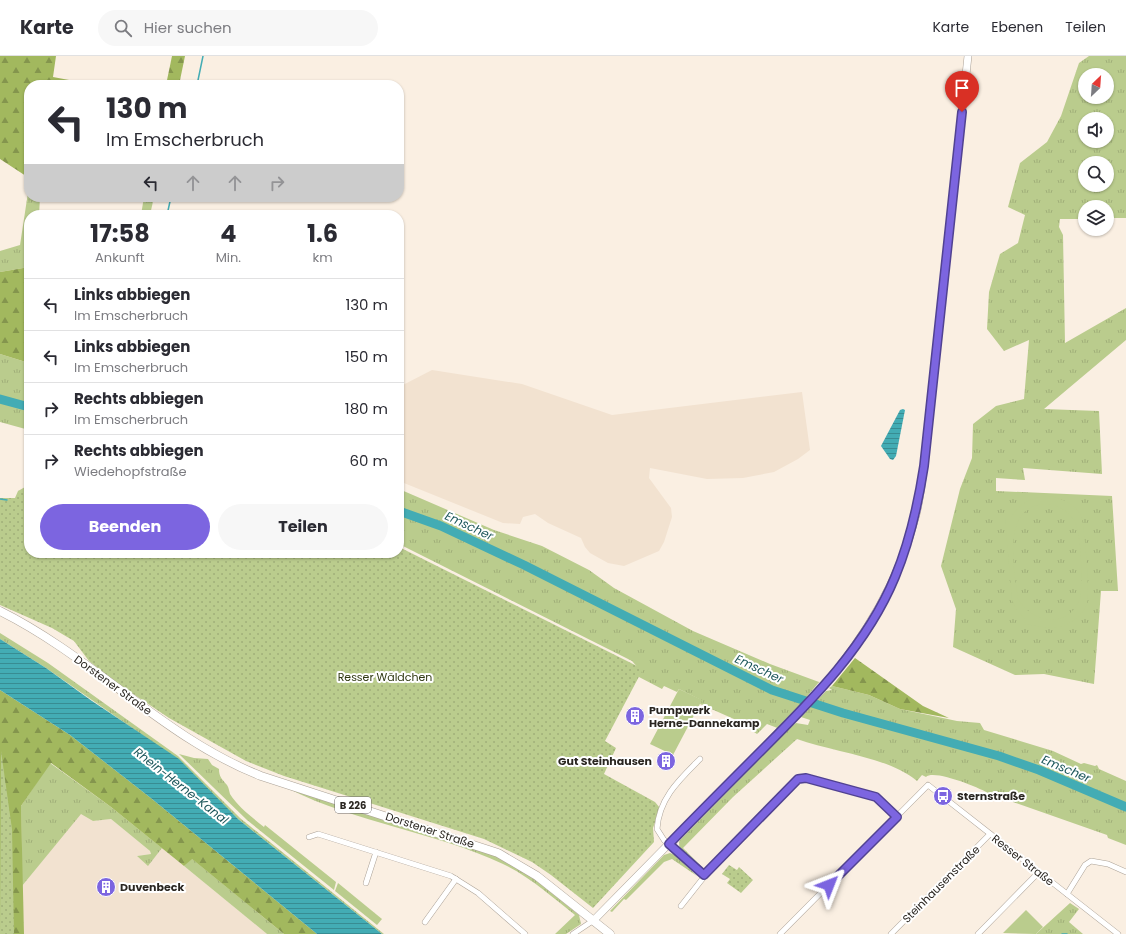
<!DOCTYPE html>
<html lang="de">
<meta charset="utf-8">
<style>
body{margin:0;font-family:Poppins,sans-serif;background:#f7f7f7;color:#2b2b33;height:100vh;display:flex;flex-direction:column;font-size:15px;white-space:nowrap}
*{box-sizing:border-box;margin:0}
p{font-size:13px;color:#7c7c81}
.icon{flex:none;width:22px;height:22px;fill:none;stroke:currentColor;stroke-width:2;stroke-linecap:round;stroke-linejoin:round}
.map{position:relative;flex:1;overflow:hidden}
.sheet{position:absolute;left:24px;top:154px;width:380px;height:348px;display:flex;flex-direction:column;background:#fff;border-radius:16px;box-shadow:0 1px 3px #0004}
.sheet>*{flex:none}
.guide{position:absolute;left:24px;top:24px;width:380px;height:122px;border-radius:16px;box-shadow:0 1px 3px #0004;background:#fff;color:#2b2b33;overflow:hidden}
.needle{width:26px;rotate:25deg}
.tools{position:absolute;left:1078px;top:12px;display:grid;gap:8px}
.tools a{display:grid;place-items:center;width:36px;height:36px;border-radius:50%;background:#fff;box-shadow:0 1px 3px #0004;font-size:20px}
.pin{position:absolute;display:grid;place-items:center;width:34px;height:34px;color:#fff;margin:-41px -17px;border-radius:50% 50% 50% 0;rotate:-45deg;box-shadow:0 0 4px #0007}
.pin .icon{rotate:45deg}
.me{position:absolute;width:44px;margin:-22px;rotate:45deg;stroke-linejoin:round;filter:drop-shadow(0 0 3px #0008)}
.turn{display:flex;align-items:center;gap:14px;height:84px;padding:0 16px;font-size:18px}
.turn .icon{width:52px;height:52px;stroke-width:2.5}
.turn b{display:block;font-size:28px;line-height:34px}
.lanes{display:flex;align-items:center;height:38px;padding:0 16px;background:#0003;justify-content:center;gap:20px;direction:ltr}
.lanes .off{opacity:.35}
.eta{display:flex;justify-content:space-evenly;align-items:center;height:68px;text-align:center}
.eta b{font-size:24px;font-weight:700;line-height:28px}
.button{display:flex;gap:8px;margin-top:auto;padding:8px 16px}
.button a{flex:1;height:46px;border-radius:24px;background:#7c65e0;color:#fff;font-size:16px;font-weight:700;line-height:46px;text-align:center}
.button a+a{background:#f7f7f7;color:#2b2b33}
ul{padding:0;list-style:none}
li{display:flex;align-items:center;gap:12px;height:52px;padding:0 16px;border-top:1px solid #e1e1e2}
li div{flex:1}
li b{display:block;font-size:15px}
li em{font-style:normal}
header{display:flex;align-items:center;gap:24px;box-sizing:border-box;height:56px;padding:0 20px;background:#fff;border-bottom:1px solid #e1e1e2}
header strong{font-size:19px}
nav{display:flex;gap:22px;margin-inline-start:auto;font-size:14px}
.search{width:280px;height:36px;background:#f7f7f7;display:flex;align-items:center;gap:10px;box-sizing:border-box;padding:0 14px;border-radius:22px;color:#7c7c81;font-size:15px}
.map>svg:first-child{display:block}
.built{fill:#f2e2d0}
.grass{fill:url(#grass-tufts);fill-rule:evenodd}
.forest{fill:url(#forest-firs)}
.park{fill:url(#park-dots)}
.garden{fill:#bacc8d;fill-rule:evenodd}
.water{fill:url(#water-rules)}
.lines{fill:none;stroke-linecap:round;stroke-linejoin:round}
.stream{stroke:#43acb4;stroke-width:1.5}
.river{stroke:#43acb4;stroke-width:9}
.minor-casing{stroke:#aca297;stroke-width:6}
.secondary-casing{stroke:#aca297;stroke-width:8}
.primary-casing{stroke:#aca297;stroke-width:9}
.minor{stroke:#fff;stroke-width:5}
.secondary{stroke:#fff;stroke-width:7}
.primary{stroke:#fff;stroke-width:8}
.route-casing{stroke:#514292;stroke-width:10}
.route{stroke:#7c65e0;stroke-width:7}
.labels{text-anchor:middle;stroke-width:4;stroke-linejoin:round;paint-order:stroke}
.shield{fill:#fff;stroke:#6a6764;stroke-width:1}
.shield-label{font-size:10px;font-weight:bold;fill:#2a2621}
.park-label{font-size:11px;fill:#303913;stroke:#fff}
.street-label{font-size:11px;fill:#2a2621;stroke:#fff}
.poi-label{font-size:11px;font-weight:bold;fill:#2a2621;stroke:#fff;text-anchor:start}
.water-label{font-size:12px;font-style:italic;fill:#1a5559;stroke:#fff}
</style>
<header>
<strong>Karte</strong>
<div class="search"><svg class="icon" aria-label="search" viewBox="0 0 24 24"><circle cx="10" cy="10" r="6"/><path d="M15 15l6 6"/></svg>Hier suchen</div>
<nav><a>Karte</a><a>Ebenen</a><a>Teilen</a></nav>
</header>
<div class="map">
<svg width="1126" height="878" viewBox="0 0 1126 878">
<defs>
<pattern id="grass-tufts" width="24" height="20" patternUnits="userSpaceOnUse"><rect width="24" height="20" fill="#bacc8d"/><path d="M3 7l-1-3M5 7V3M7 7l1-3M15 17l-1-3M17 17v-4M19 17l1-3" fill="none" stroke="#a0af79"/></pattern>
<pattern id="forest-firs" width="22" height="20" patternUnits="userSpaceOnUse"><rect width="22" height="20" fill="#a2b85e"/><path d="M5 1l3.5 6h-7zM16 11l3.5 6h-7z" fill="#84954d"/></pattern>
<pattern id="park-dots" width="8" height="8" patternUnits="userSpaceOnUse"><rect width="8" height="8" fill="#bacc8d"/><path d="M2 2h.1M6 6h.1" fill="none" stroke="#a0af79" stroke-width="1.8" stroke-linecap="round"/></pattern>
<pattern id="water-rules" width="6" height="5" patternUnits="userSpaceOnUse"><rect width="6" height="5" fill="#43acb4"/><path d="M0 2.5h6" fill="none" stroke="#388c92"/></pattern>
</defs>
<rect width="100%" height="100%" fill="#faefe2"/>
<g class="built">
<path d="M432,314L522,328L612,359L802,336L810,394L798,403L774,416L743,422L707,423L650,412L649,422L671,452L672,461L664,486L659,495L624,510L608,507L590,497L585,491L581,482L548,467L535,458L523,461L520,468L503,467L399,425V331Z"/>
<path d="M80,758H85L93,765L111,763L150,795L151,798L137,800L148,809L162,792L267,878H24L22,830Z"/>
</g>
<g class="grass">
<path d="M1089,0H1126V162H1107V151H1085V163H1060L1059,171L1063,179L1065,287L1126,252V284L1044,353L1099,355L1102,418L1023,412L1025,424L996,422V435L1112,440L1118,535H1101L1094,628L1044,618L1015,619L953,591L956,553L941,510L960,433L972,402L973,368L996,350L1024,343L1029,284L1004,295L987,273L989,236L1000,198L1018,187L1025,159L1008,151L1020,107L1047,86L1061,60L1079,7ZM1085,19H1107V41H1085ZM1085,63H1107V85H1085ZM1085,107H1107V129H1085Z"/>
<path d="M29,130V141H40L39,159H29V211L0,216V195L20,189Z"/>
<path d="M144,141H154L150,159H141Z"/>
<path d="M0,298L29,307V374L0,366Z"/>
<path d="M399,433L494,474L542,490L589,514L614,532L693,575L770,608L819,626L780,673L767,668L757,678L751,674L752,671L700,648L701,644L679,633L677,636L664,630L662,633L639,621V613L632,605L399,488Z"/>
<path d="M0,577L48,607L178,700L240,762L384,878H382L238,763L168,697L46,612L0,583Z"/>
<path d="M832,630L869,639L900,653L957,665L980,667L984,674L1053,695L1081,708L1084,707L1095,710L1097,709L1099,713L1126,725V789L1108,782L1107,779L990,738C980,732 934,713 926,721L922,719L917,725C889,701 832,696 797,683L733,741L683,792L703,812L700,811C692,805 675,795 680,784L792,670L796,667L808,669L810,664L801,661L826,635L832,634L829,632Z"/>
<path d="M179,698L194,702L208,703L212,709L219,713C219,721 222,723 227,729C229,732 229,735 230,738C238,751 253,762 264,771L265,769L336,826L334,834L247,764Z"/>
<path d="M50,707L111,751L162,792L148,810L137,800L151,798L150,795L111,763L93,765L81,758L22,830L21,750Z"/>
<path d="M289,733L497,800L533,822L579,859L581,868L566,878H555L575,859C552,841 530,821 503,808C435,776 357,767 289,733Z"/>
<path d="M670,797L675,799L697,820L672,803L664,806L626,844L624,843L612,856L610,855L664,799Z"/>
<path d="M191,802L284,878H267L184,810Z"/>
<path d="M338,827L382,863L377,869L335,835Z"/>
<path d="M1070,847L1079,853L1069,866L1083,878H1036Z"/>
</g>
<g class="forest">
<path d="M0,0H56L53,21L96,29H29V122L0,103Z"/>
<path d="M172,0H185L179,29H166Z"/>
<path d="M29,211V307L0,298V216Z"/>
<path d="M855,602L923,650L949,662L900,653L869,639L832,630Z"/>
<path d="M0,634L70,679L152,743L317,878H284L192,803L184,810L111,751L51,707L21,750L24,878H0Z"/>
</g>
<g class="park">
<path d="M25,431H29V497H399V491L643,613L605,685L616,692L604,718L655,746L660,752L653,772L654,786L593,852L551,819L532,806L484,783L284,720L246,705L169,662L114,625L89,605L74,585L52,572L0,549V442H15L18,435Z"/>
<path d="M1,695L12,773L14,878H0Z"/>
<path d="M729,809L737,814L739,811L753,824L741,837L727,827L730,823L722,818Z"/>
</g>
<g class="garden">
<path d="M1049,440C1061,442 1076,448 1081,460C1085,470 1090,539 1087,548C1084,555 1078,562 1071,566C1055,576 1041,570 1024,568L1026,564L1016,553L1012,544L1005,462H1011C1019,447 1032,441 1049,440ZM1048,448C1060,450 1070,456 1075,466C1081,476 1084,535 1079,545C1066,574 1031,566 1018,543C1014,513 1000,447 1048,448Z"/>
<path d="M679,633L702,644L673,699L650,688Z"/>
<path d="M1026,854L1043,871L1036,878L1003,877Z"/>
</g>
<g class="water">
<path d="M903,353L905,354L896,400L893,404L890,403L881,390L900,354Z"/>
<path d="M0,583L46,612L92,645L179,703L238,763L382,878H317L152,743L70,679L0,634Z"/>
</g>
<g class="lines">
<g class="stream">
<path d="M197,29L203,0"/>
<path d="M167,159L171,141"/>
<path d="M0,443L7,444"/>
<path d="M1062,878H1067"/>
</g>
<g class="river">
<path d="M0,343L29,351"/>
<path d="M399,455L441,470L524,509L772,634L843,657L999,700L1039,714L1126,751"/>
</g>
<defs>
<g id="minor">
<path d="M700,703C680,723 659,742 657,773L664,784L704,819"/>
<path d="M309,781L318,778L451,820L478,837L525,878"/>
<path d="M366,827L376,796"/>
<path d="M1067,838L1085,809L1091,805L1108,808L1126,816"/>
<path d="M681,850L719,802L798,723L806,722L872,739L879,743L897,761"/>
<path d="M425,866L456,823"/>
<path d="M573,878L594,864"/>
<path d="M780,878L928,729L1118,878"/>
<path d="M891,878L990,778"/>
<path d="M978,878L1039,816"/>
</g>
<path id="secondary" d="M594,864L822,632C866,580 899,525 916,459C920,443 922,426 924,410L968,0"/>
<path id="primary" d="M0,555C93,601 164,682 261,720L498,797L537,820L610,878"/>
</defs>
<use href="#minor" class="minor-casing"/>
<use href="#secondary" class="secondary-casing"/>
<use href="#primary" class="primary-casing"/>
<use href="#minor" class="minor"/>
<use href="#secondary" class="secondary"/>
<use href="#primary" class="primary"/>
</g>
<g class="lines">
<defs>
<path id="route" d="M829,829L897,761L876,741L806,722L798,723L704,819L669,788C700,756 731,725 763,693C814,642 867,589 895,521C910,485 918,449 924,410L962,56"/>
</defs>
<use href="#route" class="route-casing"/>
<use href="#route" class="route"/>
</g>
<defs>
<symbol id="building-disc" viewBox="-11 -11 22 22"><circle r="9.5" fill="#7c65e0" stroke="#fff"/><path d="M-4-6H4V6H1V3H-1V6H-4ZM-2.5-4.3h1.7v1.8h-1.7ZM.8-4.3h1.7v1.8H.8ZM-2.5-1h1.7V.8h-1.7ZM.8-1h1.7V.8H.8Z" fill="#fff"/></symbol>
<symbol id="bus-disc" viewBox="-11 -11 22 22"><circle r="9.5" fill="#7c65e0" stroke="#fff"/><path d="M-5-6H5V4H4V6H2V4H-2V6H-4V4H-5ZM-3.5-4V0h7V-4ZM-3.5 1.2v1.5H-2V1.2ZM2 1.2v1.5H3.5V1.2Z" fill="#fff"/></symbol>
</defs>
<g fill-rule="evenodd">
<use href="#building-disc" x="624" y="649" width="22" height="22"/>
<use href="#building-disc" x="655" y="694" width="22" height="22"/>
<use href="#bus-disc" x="932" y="729" width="22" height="22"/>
<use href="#building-disc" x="95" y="820" width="22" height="22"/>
</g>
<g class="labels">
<rect class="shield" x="335" y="741" width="36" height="16" rx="3"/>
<g class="shield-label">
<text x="353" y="753">B 226</text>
</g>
<g class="park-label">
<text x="385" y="625">Resser Wäldchen</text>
</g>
<g class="street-label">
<text transform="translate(113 629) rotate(36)" y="4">Dorstener Straße</text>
<text transform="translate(430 774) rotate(18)" y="4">Dorstener Straße</text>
<text transform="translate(1023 804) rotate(38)" y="4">Resser Straße</text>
<text transform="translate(941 828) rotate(-45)" y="4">Steinhausenstraße</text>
</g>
<g class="poi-label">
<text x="649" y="658">Pumpwerk<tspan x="649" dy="13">Herne-Dannekamp</tspan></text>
<text x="652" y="709" text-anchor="end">Gut Steinhausen</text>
<text x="957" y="744">Sternstraße</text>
<text x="120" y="835">Duvenbeck</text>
</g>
<g class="water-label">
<text transform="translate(469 470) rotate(25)" y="4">Emscher</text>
<text transform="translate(759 613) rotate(25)" y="4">Emscher</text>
<text transform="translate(1066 713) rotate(23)" y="4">Emscher</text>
<text transform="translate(181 730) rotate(38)" y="4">Rhein-Herne-Kanal</text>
</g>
</g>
</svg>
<div class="tools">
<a><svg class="needle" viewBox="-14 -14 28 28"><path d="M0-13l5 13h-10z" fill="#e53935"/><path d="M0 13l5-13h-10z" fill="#7c7c81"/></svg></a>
<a><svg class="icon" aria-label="sound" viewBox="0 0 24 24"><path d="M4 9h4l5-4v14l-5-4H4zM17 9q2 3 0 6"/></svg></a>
<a><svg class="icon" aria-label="search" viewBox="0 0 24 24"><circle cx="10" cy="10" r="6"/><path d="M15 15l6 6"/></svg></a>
<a><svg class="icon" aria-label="layers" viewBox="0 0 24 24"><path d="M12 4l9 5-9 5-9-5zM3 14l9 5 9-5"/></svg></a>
</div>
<div class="pin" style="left:962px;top:56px;background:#d93025"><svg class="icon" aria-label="arrive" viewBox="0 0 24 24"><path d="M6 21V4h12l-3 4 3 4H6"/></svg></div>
<svg class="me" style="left:829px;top:829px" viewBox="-20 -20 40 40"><path d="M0-17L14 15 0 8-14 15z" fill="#7c65e0" stroke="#fff" stroke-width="4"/></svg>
<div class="guide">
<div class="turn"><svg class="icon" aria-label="left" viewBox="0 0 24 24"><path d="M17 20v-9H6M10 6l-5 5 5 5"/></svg><div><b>130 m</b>Im Emscherbruch</div></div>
<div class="lanes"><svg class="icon" aria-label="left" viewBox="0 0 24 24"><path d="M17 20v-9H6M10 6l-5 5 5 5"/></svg><svg class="icon off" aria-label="ahead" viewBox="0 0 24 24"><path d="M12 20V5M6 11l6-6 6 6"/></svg><svg class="icon off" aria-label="ahead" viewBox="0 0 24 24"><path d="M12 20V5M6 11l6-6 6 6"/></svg><svg class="icon off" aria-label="right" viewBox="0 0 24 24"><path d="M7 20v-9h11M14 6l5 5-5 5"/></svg></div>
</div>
<section class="sheet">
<div class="eta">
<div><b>17:58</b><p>Ankunft</p></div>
<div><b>4</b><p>Min.</p></div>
<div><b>1.6</b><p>km</p></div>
</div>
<ul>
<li><svg class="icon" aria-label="left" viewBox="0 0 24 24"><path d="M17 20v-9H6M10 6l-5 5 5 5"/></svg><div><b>Links abbiegen</b><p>Im Emscherbruch</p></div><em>130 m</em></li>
<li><svg class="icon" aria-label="left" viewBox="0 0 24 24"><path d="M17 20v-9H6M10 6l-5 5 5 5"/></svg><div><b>Links abbiegen</b><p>Im Emscherbruch</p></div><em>150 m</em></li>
<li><svg class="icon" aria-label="right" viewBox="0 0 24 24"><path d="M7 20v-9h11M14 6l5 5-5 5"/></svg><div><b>Rechts abbiegen</b><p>Im Emscherbruch</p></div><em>180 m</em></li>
<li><svg class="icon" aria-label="right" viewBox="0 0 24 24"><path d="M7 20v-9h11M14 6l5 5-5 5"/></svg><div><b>Rechts abbiegen</b><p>Wiedehopfstraße</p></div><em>60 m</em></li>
</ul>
<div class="button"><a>Beenden</a><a>Teilen</a></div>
</section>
</div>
